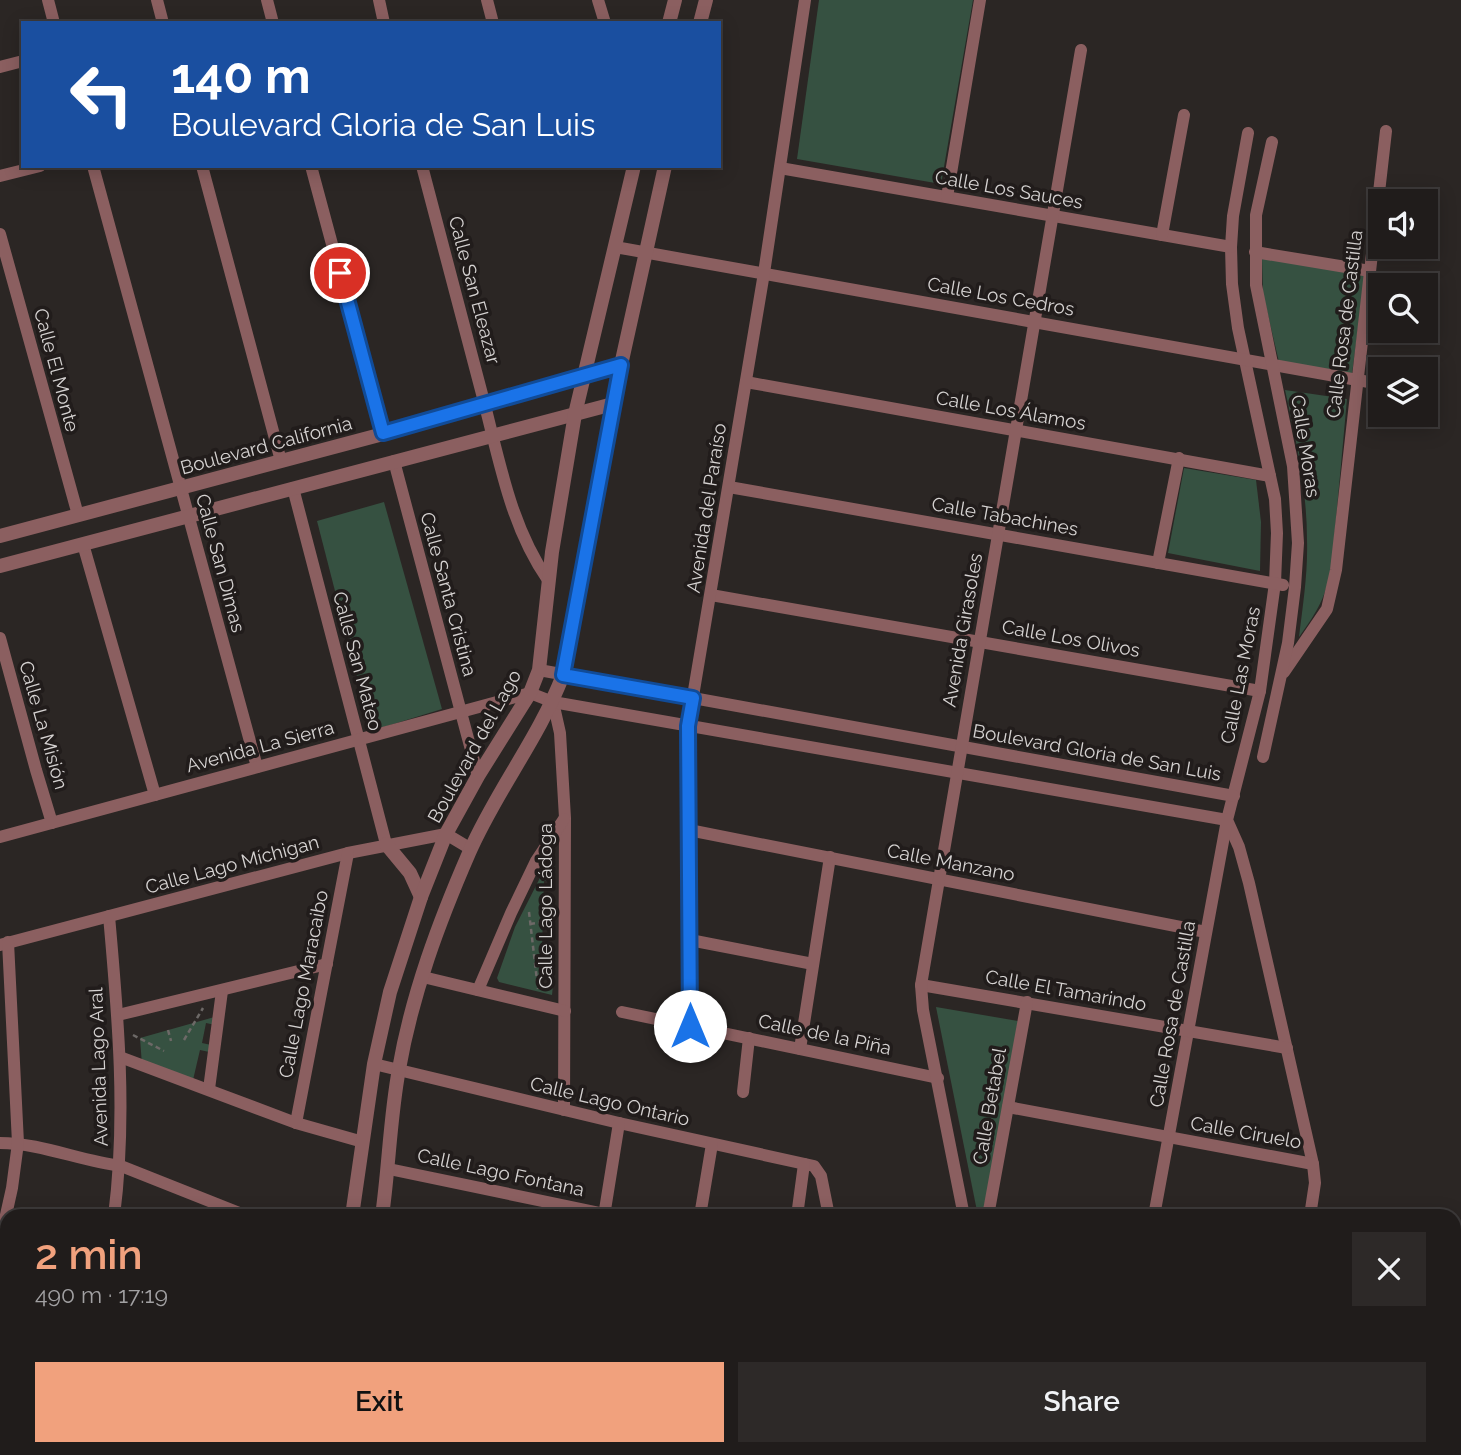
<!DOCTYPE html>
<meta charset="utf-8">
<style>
body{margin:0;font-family:Raleway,sans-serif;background:#2d2928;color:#f1f3f6;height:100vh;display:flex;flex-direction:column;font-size:26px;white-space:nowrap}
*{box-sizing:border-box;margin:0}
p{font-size:23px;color:#a2a1a3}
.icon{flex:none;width:38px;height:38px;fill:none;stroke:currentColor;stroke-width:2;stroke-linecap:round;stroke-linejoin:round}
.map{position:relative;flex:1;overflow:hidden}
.details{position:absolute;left:0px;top:1209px;width:1461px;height:247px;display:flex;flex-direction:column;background:#201c1b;border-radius:21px 21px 0 0;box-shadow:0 4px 18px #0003,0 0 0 2px #3d3a3a}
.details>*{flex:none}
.hud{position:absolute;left:21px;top:21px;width:700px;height:147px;border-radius:0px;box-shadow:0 4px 18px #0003,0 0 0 2px #3d3a3a;background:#1a4fa0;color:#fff;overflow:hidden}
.fabs{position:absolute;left:1368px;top:189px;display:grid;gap:14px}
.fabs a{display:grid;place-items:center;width:70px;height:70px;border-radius:0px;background:#201c1b;box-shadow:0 4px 18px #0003,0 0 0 2px #3d3a3a;font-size:35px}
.pin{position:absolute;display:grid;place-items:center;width:60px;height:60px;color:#fff;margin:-30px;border:4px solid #fff;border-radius:50%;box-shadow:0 2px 7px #0007}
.me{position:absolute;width:77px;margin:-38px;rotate:0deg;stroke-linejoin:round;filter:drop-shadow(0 0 5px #0008)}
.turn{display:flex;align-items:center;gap:24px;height:147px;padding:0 35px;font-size:32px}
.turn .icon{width:91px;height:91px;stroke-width:2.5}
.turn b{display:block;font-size:49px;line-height:60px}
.round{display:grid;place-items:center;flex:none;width:74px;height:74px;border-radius:0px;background:#2d2928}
.overview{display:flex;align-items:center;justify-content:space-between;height:119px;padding:0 35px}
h1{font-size:42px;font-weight:600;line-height:52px;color:#f1a17d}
.action{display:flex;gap:14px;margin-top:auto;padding:14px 35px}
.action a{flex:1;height:80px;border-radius:0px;background:#f1a17d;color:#111;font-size:28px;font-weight:600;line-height:80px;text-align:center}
.action a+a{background:#2d2928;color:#f1f3f6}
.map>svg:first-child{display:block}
.green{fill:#365141}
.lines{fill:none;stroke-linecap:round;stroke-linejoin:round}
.path{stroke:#6d6967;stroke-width:2.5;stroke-dasharray:5 3.5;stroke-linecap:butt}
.minor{stroke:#8b5f60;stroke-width:12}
.tertiary{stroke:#8b5f60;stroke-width:14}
.route-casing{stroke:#114b97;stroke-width:18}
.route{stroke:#1a73e8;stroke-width:12}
.labels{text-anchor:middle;stroke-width:7;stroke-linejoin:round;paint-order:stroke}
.street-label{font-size:19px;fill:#d5d2d1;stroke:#211c1b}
</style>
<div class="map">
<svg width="1461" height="1455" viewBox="0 0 1461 1455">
<rect width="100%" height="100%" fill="#2b2624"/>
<g class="green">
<path d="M819,0H973L941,184L797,159Z"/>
<path d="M1262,258L1365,274L1352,374L1279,362L1263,294Z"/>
<path d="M1285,390L1347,399L1332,563C1326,597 1319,609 1299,637C1303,604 1308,572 1307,540C1307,489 1296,439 1285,390Z"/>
<path d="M1184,468L1256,480L1261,522L1260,571L1168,553Z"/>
<path d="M384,502L442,709L371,731L317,521Z"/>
<path d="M552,861L555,864L554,880L544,881L541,983L553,985L552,995L499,982L497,978L515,927L548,862Z"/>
<path d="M936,1007L1018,1021L984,1216H978Z"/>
<path d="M218,1016L220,1026L206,1023L202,1043L216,1046L214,1053L200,1050L193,1080L142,1065L140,1038Z"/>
</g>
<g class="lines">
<g class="path">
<path d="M529,912L538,989"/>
<path d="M530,924L551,921"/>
<path d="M168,1030L171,1041"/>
<path d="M133,1035L164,1051"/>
<path d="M184,1040L203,1008"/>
</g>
<g class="minor">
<path d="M48,0L54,23"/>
<path d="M157,0L163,23"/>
<path d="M267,0L273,23"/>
<path d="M379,0L384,23"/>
<path d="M487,0L493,23"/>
<path d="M598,0L605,23"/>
<path d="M0,67L23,61"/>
<path d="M1248,133L1233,216L1231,247L1232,284L1238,328L1275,499L1277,533L1275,583L1260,691L1227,820L1239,847L1249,883L1313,1164L1315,1183L1310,1216"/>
<path d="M93,166L257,767"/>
<path d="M202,166L281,461"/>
<path d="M311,166L383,434"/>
<path d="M422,166C442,242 462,318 482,394C499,458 510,526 548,580"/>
<path d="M780,168L1231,247"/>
<path d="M0,176L40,166"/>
<path d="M947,197L980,0"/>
<path d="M0,234L78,515"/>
<path d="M1162,235L1184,115"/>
<path d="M615,247L1380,384"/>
<path d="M1255,252L1370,271"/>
<path d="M746,382L1270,476"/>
<path d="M394,461L478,776"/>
<path d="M729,487L1283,585"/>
<path d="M293,488L386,844"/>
<path d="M83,544L155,795"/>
<path d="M1158,563L1179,458"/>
<path d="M711,595L1260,691"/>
<path d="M0,638L36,770L52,823"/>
<path d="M539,670L1234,796"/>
<path d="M1284,672L1327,609L1336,570L1386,131"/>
<path d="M553,702L560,733L565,818L564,1110"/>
<path d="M1263,757L1288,643L1295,587L1298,543L1293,466L1256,285V215L1272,142"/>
<path d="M689,830L1206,932"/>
<path d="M0,837L530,693L553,702L1227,820L1154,1216"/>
<path d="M109,916C118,1016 127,1116 114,1216"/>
<path d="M690,940L813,964"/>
<path d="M0,945L348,853L446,834L471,849"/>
<path d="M423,977L565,1011"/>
<path d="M921,985L1287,1048"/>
<path d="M478,990L511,913L536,861L564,819"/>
<path d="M622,1012L938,1078"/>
<path d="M118,1015L327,964"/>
<path d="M690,1026L688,726L764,273L805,0"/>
<path d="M800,1049L830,857"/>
<path d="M120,1057L296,1123L363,1142"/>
<path d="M374,1064L619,1123L814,1166L821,1176L829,1216"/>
<path d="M209,1089L222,991"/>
<path d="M743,1092L749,1038"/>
<path d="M1008,1107L1313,1164"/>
<path d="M296,1123L348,853"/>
<path d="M0,1143C41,1143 80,1161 121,1166L247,1216"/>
<path d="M389,1169L605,1214"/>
<path d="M989,1213L1004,1216"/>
<path d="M604,1216L619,1123"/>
<path d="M700,1216L712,1144"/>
<path d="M797,1216L804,1164"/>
<path d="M964,1216L923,1010L921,985L1081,50"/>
<path d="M988,1216L1027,1002"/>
<path d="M0,1242L12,1188L18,1143L8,942"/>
<path d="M0,1408H7"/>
<path d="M170,1449L182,1455"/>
<path d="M1010,1449L1011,1455"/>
<path d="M46,1455L48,1449"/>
<path d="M233,1455L235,1449"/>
<path d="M451,1455L452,1449"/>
</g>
<g class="tertiary">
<path d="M669,23L675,0"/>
<path d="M700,23L706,0"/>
<path d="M0,536L383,434L621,365"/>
<path d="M0,566L613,404"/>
<path d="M386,844L410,873L421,897"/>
<path d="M352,1216L374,1064L390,992L421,897L446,834L478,776L530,693L539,670L552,552L575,414L634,166"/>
<path d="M382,1216C389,1167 390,1117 399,1069C412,994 439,922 469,853C496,791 539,738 563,675L621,365L665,166"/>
<path d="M303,1455L304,1449"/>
<path d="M332,1455L334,1449"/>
</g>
</g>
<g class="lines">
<defs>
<path id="route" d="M340,273L383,433L621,365L563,675L693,698L688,726L690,1026"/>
</defs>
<use href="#route" class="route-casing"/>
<use href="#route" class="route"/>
</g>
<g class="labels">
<g class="street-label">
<text transform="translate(1009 189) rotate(10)" y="7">Calle Los Sauces</text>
<text transform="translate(475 290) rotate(75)" y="7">Calle San Eleazar</text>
<text transform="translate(1001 296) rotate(10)" y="7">Calle Los Cedros</text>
<text transform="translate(1344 324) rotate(-83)" y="7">Calle Rosa de Castilla</text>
<text transform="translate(57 370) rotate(75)" y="7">Calle El Monte</text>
<text transform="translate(1011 410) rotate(10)" y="7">Calle Los Álamos</text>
<text transform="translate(266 445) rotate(-15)" y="7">Boulevard California</text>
<text transform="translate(1306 446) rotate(81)" y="7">Calle Moras</text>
<text transform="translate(706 508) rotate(-81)" y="7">Avenida del Paraíso</text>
<text transform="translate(1005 516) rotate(10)" y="7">Calle Tabachines</text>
<text transform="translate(221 563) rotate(75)" y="7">Calle San Dimas</text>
<text transform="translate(449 594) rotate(75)" y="7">Calle Santa Cristina</text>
<text transform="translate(962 630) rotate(-80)" y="7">Avenida Girasoles</text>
<text transform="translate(1071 638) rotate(10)" y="7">Calle Los Olivos</text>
<text transform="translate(358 661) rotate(75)" y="7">Calle San Mateo</text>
<text transform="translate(1240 675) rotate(-79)" y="7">Calle Las Moras</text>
<text transform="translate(44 725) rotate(74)" y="7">Calle La Misión</text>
<text transform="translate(260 746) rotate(-15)" y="7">Avenida La Sierra</text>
<text transform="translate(474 746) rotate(-61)" y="7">Boulevard del Lago</text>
<text transform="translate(1097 752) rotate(10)" y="7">Boulevard Gloria de San Luis</text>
<text transform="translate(951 862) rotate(11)" y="7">Calle Manzano</text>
<text transform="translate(232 864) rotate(-15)" y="7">Calle Lago Míchigan</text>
<text transform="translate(545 906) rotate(-90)" y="7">Calle Lago Ládoga</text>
<text transform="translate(303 984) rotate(-79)" y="7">Calle Lago Maracaibo</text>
<text transform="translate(1066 990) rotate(10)" y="7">Calle El Tamarindo</text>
<text transform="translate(1172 1014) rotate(-80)" y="7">Calle Rosa de Castilla</text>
<text transform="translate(825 1034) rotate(12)" y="7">Calle de la Piña</text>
<text transform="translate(98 1067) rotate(-92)" y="7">Avenida Lago Aral</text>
<text transform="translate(610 1101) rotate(13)" y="7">Calle Lago Ontario</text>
<text transform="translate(989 1106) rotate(-80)" y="7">Calle Betabel</text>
<text transform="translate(1246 1132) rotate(10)" y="7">Calle Ciruelo</text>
<text transform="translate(501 1172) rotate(12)" y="7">Calle Lago Fontana</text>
</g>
</g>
</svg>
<div class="fabs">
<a><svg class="icon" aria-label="sound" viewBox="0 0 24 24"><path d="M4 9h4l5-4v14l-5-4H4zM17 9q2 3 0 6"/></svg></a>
<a><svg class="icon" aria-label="search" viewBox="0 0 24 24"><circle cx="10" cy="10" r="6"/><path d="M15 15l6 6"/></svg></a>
<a><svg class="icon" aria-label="layers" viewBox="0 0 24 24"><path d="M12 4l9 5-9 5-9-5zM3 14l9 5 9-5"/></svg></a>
</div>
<div class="pin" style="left:340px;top:273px;background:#d93025"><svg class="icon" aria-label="arrive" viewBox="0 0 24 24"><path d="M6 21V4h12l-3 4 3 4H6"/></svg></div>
<svg class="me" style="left:690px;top:1026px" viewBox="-20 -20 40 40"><circle r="19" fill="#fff"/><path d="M0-13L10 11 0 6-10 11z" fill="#1a73e8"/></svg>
<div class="hud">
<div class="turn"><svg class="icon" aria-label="left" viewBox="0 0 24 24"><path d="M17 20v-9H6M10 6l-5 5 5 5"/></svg><div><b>140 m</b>Boulevard Gloria de San Luis</div></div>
</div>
<section class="details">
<div class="overview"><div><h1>2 min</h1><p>490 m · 17:19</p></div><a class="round"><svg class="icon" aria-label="close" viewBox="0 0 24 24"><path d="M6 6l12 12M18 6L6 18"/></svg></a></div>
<div class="action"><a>Exit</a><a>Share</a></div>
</section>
</div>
